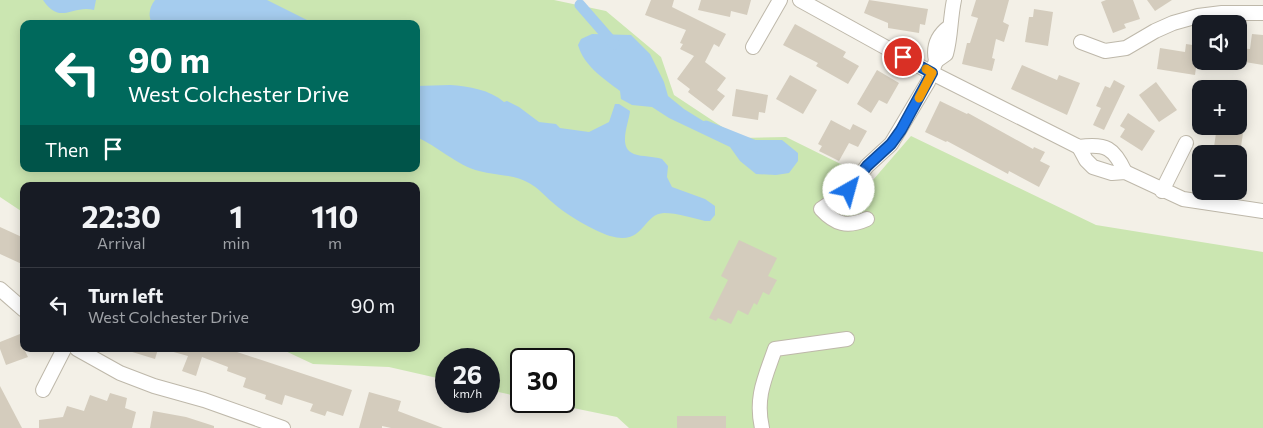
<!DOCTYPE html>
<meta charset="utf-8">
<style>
body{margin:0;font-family:Commissioner,sans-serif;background:#20242c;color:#f1f3f6;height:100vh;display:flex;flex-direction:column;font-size:19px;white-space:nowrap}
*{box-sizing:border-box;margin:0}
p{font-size:16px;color:#9ea1a6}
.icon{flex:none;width:28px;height:28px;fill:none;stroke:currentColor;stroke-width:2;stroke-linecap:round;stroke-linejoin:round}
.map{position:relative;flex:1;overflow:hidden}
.drawer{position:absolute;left:20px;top:182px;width:400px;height:170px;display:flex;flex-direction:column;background:#171b24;border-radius:10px;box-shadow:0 2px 12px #0003}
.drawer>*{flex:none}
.guide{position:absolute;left:20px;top:20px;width:400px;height:152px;border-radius:10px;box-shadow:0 2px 12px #0003;background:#00695c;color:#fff;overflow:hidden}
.tools{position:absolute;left:1192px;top:15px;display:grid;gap:10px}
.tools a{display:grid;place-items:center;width:55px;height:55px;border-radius:10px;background:#171b24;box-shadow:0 2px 12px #0003;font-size:25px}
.speed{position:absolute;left:435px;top:348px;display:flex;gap:10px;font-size:25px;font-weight:700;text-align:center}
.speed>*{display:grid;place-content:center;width:65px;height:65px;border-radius:50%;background:#171b24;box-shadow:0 2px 12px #0003;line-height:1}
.speed small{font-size:12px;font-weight:400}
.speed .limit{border:2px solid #111;border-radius:8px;background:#fff;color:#111}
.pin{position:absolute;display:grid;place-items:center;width:42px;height:42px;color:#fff;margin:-21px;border:2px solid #fff;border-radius:50%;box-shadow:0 1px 5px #0007}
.me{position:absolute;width:55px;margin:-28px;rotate:38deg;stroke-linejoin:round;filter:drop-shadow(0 0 4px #0008)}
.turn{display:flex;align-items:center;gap:18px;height:105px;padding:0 25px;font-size:22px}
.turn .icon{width:65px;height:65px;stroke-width:2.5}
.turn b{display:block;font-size:35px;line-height:42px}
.then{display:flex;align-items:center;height:48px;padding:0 25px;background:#0003;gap:10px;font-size:19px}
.eta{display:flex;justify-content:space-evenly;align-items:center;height:85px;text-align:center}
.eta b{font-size:30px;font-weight:700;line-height:35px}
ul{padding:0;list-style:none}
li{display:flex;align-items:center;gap:15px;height:75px;padding:0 25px;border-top:1px solid #363941}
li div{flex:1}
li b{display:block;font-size:19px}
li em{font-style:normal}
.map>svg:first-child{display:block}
.green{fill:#cbe6b1;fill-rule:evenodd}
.water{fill:#a5ccee}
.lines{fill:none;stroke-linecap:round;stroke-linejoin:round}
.canal{stroke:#a5ccee;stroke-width:11}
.building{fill:#d4ccbd}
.minor-casing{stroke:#beb8aa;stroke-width:16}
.minor{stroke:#fff;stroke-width:14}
.route-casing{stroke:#114b97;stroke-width:12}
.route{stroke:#1a73e8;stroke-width:9}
.slow{stroke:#f59e0b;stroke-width:9}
</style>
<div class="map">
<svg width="1263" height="428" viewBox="0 0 1263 428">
<rect width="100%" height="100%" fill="#f3f0e7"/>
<path class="green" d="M0,0H554L606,11L661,57L674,95L739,138L786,137L873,180L911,136L1096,225L1263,252V428H629L617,417L539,401H564V359H521V397L489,390V359H446V380L389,367L313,364L281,349H416V186H24V213L0,197ZM24,24H416V169H24Z"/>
<g class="water">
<path d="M43,0H96L94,10C73,4 60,26 43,0Z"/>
<path d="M155,0H267L315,24H152C148,15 149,8 155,0Z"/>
<path d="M592,34L631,35L650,54L664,82L668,96L684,109L729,137L742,140H782L798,153V161L789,173L776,175L756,174L740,161L730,147L669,118L652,107L632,105L621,99L620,91C603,78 584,66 578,45L581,39Z"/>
<path d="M450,85C469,86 490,90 504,102L507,101L519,107L539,122L556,124L560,128L589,132L609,122L615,104H619L630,111C629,123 617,148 634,154C643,157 653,156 662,159L668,166L667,177L672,187L705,199L715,206V215L710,221H705C693,218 677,213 664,213C642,214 645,246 610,236C594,231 565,214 552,202C544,195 538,188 529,183C514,174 496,176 479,171C456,165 438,146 416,137V86Z"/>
</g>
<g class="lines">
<g class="canal">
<path d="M580,5L614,44"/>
<path d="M706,126L756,146"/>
</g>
</g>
<g class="building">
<path d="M651,0H674L672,7L726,34L719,47L714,44L705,62L726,78L717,90L725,96L713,111L688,92L690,89L677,79L694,56L680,49L683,44L680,43L686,30L645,15Z"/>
<path d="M701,0H751L747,15L731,11L730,17L698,10Z"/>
<path d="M869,0L928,9L925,25L920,24L919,33L888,28V23L864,13Z"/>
<path d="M976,0H1009L1003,22L1009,25L1004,42L996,39L992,58L995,59L992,71L962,64L967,43H970L978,18L971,16Z"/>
<path d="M1106,0H1133L1140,19L1124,24L1126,28L1113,33L1101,2Z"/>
<path d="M1147,0H1172L1155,11Z"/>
<path d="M1034,9L1053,12L1048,46L1025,42L1029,17H1033Z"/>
<path d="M795,24L846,52L843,57L859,66L848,84L816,66L818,63L783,45Z"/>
<path d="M1252,34L1263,35V65L1239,61V48L1250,49Z"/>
<path d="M1186,44L1199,46L1195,75L1157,69L1160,48L1185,52Z"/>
<path d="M1022,65L1057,80L1059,75L1080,83L1067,115L1011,89Z"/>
<path d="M877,70L899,83L887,104L879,100L871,113L857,104Z"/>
<path d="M790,75L817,90L803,114L776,99Z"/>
<path d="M1114,80L1125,86L1104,130L1093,125L1101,108L1096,106L1105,86L1110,88Z"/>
<path d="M1156,82L1177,110L1159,122L1139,95Z"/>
<path d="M736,89L768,95L765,113L759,112L758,120L732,116Z"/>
<path d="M940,101L967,114L968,113L1033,149L1034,147L1045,152L1040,161L1050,166L1039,187L1009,171L1008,174L947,141L946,142L925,132Z"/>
<path d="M1128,113L1155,131L1142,151L1120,137L1125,129L1120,126Z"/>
<path d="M831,120L850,130L853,124L867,131L858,147L849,143L839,161L819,151L822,146L818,144Z"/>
<path d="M1217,126H1244L1240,154H1213Z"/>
<path d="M0,227L24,238V265L0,254Z"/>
<path d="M739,240L777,258L768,276L777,280L769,295L763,292L757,305L754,303L748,315L738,310L731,324L718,318L716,321L709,318L728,280L721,276Z"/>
<path d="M20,334L24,349L28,357L6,365L0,349V342Z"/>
<path d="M129,349H158L155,359L129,351Z"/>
<path d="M171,349H228L352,390L343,416L327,411L325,416L310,411L313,404L285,395L282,405L265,399L266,395L243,387L246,378L227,371L228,367L202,357L196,376L182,371L188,356L170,351Z"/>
<path d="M0,386L22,428H0Z"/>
<path d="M369,392L401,401L398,411L443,428H391L382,426V428H359Z"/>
<path d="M110,393L127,398L125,408L136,412L132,428H39V420L63,417L67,406L84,411L90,395L107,401Z"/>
<path d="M153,411L186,417L214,426V428H150Z"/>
<rect x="677" y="416" width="49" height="12"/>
</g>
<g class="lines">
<defs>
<g id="minor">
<path d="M800,0L932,73L1079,147C1106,143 1114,148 1125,172"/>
<path d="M949,27C937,36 933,47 936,61L946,54C951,36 950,19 954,0"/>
<path d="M1081,42L1105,51L1126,48L1155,31L1173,23L1198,16L1222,13H1263"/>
<path d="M753,47L780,0"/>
<path d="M1079,147L1086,160L1093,167L1112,173L1125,172L1183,199L1263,211"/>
<path d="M1162,191L1186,143"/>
<path d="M867,219C847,228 835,224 821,209L849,190L867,166L891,144L928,82L936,61"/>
<path d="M0,289L24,310"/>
<path d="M77,349L120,373L154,386L204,400L283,428"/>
<path d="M43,390L64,349"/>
<path d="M762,428C755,397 765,378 775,349L847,339"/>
</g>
</defs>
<use href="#minor" class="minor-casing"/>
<use href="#minor" class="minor"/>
</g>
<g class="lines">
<defs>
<path id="route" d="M849,190L867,166L891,144L901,130L932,73L903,57"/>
</defs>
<use href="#route" class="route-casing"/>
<use href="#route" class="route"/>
<path class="slow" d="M919,98L932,73L926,69"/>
</g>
</svg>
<div class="tools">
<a><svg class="icon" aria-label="sound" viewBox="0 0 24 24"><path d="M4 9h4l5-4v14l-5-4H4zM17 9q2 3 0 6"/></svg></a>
<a>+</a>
<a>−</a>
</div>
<div class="speed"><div>26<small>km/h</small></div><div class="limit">30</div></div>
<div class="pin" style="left:903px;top:57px;background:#d93025"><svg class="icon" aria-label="arrive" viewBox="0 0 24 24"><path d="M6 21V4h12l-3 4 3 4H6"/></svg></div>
<svg class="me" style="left:849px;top:190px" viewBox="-20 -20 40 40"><circle r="19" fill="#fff"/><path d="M0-13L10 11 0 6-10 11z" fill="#1a73e8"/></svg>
<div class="guide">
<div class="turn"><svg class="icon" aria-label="left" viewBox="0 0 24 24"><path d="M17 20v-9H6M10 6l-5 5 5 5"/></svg><div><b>90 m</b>West Colchester Drive</div></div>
<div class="then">Then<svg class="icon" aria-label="arrive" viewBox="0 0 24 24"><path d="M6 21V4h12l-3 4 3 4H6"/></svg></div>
</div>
<section class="drawer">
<div class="eta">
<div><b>22:30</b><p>Arrival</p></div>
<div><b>1</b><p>min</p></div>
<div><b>110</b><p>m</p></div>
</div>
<ul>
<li><svg class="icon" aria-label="left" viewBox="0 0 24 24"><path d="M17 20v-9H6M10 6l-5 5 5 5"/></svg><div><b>Turn left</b><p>West Colchester Drive</p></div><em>90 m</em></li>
</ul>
</section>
</div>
